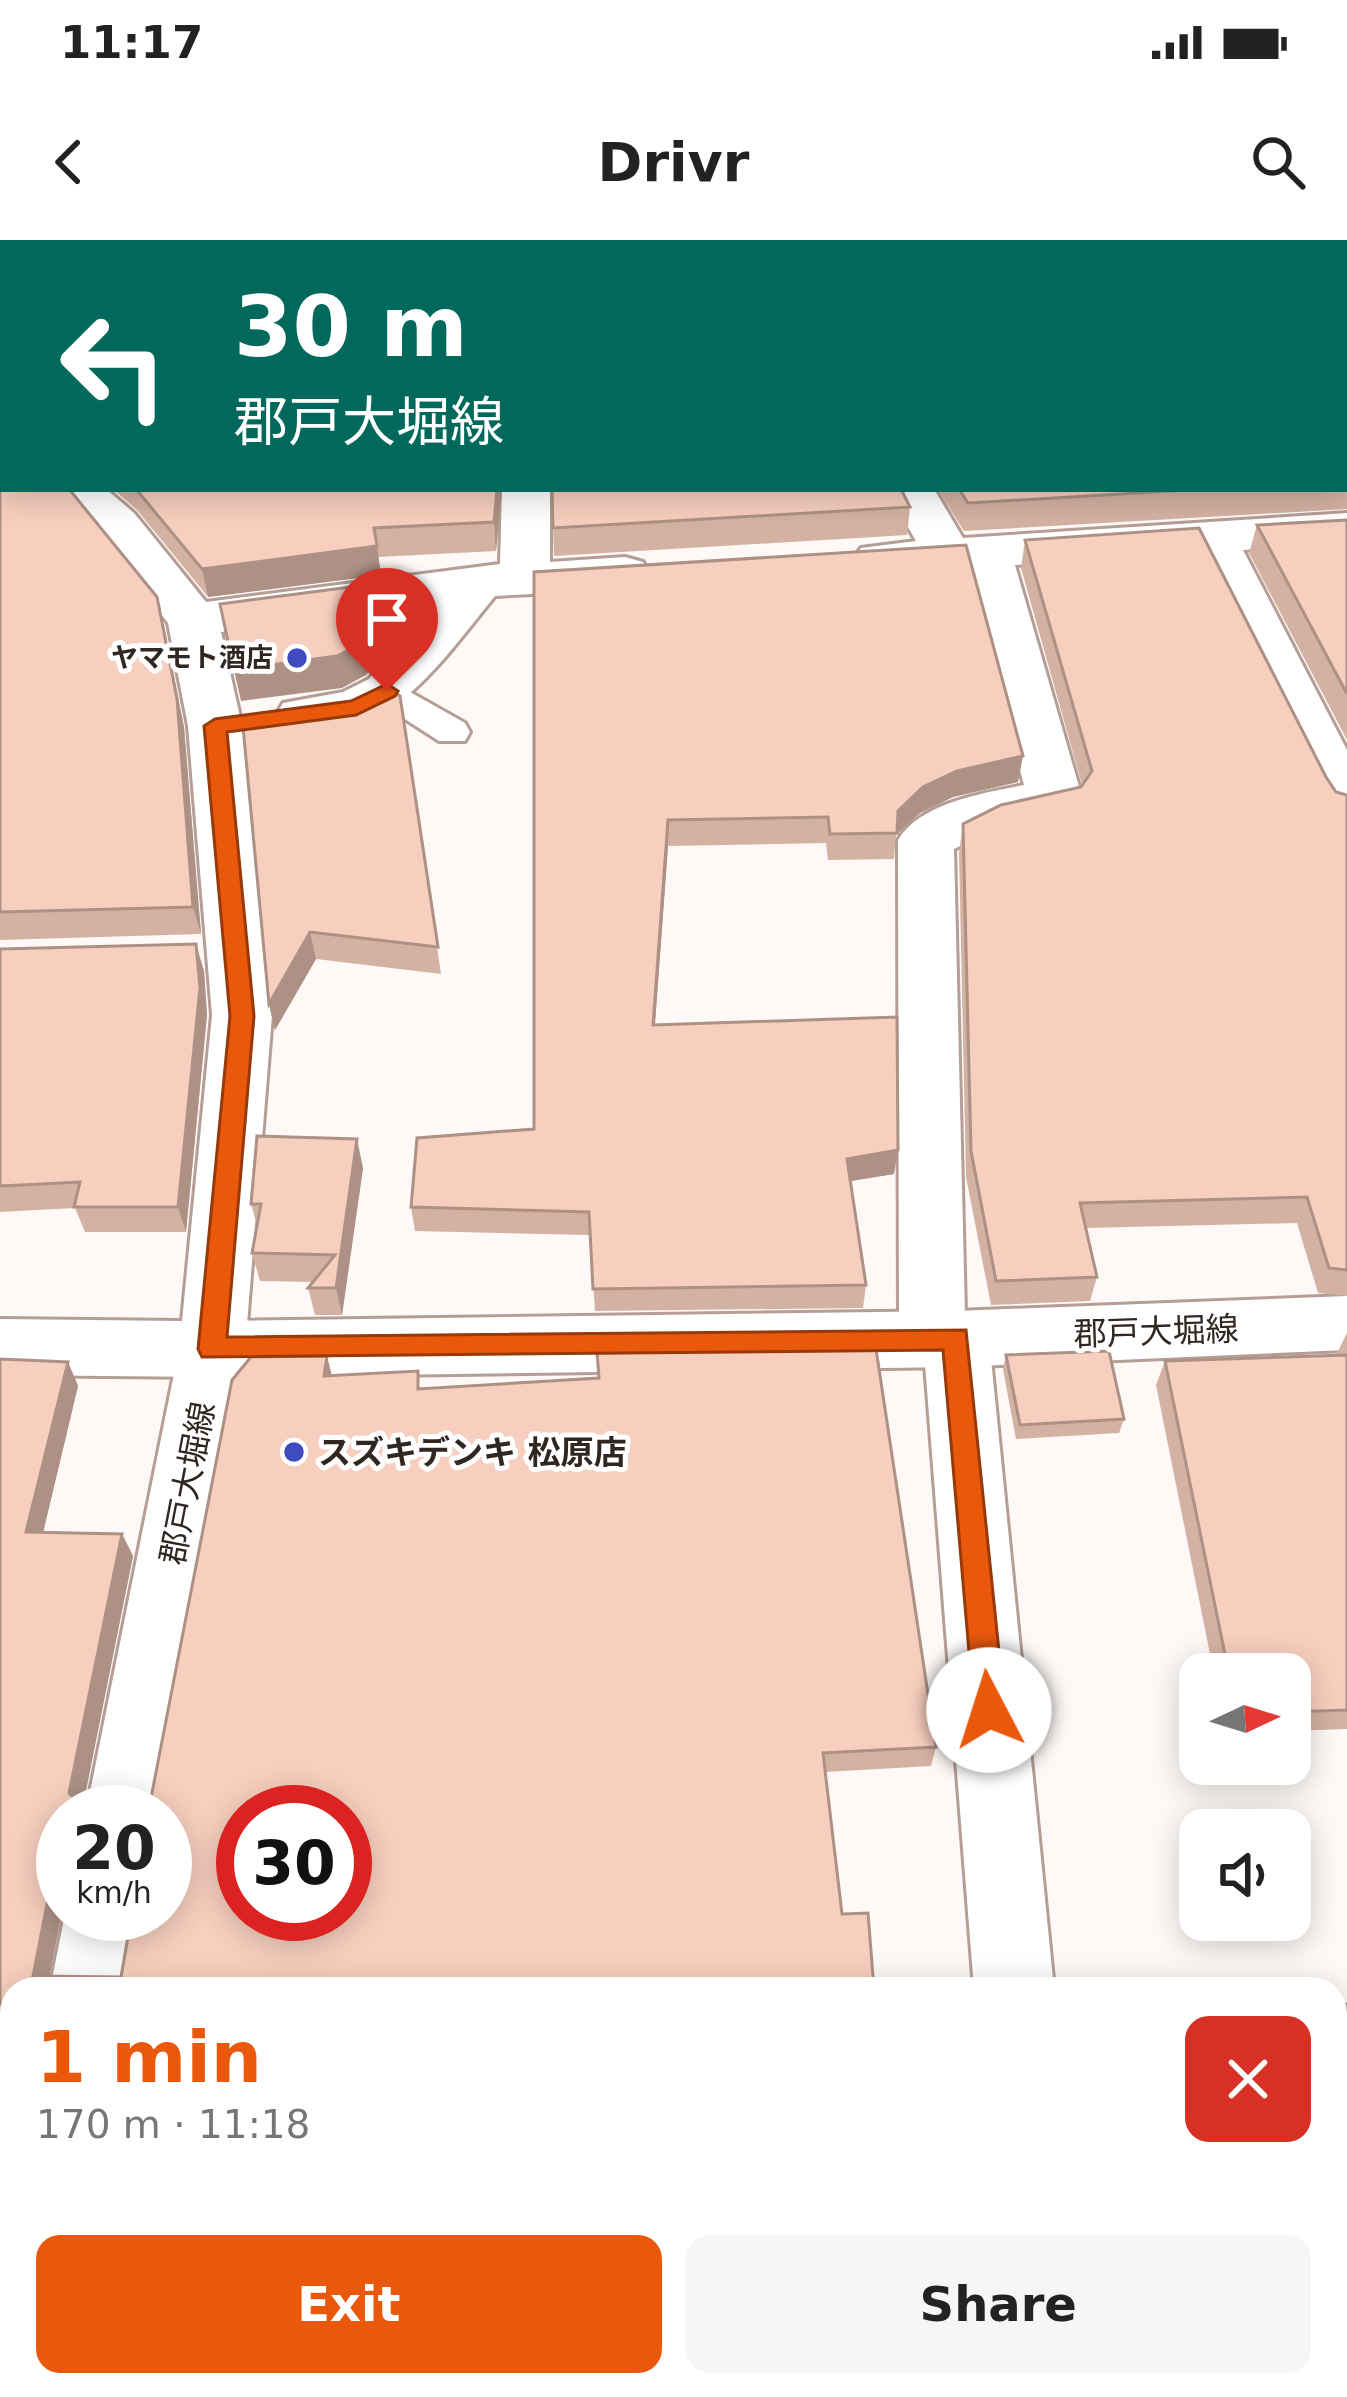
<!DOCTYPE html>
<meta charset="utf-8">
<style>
body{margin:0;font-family:"DejaVu Sans","Noto Sans JP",sans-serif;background:#f6f6f6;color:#222;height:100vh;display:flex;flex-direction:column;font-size:45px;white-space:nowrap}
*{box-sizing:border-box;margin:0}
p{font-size:39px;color:#767676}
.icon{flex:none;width:66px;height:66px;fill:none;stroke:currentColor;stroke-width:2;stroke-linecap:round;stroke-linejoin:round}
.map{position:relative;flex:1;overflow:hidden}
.drawer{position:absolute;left:0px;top:1737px;width:1347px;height:420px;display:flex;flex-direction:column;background:#fff;border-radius:36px 36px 0 0;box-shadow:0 6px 30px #0003}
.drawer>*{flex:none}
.hud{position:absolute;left:0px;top:0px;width:1347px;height:252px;box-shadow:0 6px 30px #0003;background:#00695c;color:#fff;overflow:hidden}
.needle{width:78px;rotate:86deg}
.controls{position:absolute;left:1179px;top:1413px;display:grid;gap:24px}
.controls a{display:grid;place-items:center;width:132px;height:132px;border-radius:24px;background:#fff;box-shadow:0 6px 30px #0003;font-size:60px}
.speed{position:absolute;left:36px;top:1545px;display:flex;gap:24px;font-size:60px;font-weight:700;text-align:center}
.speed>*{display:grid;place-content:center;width:156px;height:156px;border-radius:50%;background:#fff;box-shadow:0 6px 30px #0003;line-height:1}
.speed small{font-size:30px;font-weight:400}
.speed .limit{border:18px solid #d22;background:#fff;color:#111}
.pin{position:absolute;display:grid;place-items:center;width:102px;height:102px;color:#fff;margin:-123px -51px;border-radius:50% 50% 50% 0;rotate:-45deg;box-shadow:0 0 12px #0007}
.pin .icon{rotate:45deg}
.me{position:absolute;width:132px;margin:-66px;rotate:355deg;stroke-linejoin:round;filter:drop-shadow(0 0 9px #0008)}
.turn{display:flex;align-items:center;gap:42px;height:252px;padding:0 36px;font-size:54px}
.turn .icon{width:156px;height:156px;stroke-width:2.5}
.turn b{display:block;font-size:84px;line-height:102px}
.round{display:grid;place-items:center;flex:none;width:126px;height:126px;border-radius:24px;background:#f6f6f6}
.head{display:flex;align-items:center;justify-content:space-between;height:204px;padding:0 36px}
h1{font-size:72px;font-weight:700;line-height:90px;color:#ea580c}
.cta{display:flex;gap:24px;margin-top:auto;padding:24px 36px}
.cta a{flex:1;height:138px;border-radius:24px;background:#ea580c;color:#fff;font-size:48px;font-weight:700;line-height:138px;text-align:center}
.cta a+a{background:#f6f6f6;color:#222}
.status{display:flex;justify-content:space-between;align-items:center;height:84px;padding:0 60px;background:#fff;direction:ltr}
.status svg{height:33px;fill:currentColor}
header{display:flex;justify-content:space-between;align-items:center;height:156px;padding:0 36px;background:#fff;font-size:54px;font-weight:700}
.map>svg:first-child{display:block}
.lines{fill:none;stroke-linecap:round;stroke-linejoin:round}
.service-casing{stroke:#b59e95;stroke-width:6}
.minor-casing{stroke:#b59e95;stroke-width:6}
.secondary-casing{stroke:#b59e95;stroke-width:6}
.service{fill:#fff;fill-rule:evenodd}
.minor{fill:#fff;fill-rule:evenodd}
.secondary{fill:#fff;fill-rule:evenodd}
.wall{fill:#d4b2a3;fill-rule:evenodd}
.shaded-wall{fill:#ad9185}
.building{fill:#f7cfbe;stroke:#ad9185;stroke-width:3;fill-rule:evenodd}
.route{fill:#ea580c;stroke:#983908;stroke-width:3}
.poi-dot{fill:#3f4bbf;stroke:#fff;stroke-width:4.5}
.labels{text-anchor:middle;stroke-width:10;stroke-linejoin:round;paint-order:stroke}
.far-poi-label{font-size:27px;font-weight:bold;fill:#302723;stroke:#fff;text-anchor:end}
.street-label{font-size:33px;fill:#302723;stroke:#fff}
.poi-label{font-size:33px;font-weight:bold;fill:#302723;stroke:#fff;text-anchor:start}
</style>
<div class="status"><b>11:17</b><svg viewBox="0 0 49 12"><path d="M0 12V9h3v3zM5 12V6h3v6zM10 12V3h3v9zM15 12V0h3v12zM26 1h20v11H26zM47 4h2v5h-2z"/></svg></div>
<header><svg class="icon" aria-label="back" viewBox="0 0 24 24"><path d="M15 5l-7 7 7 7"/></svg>Drivr<svg class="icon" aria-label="search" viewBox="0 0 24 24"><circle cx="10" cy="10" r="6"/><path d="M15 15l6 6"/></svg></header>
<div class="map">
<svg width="1347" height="2157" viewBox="0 0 1347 2157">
<rect width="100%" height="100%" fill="#fef9f7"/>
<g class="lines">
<defs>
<path id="service" d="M387,439L465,483L470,492L465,501H439L374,459L369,451Z"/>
<g id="minor">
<path d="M54,249H106L134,273L206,362L500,324L502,249H550V322L625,317L643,322L650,333L643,344L625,349L495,356C441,421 383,515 283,487L276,475L283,463L343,452L369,439L435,363L221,392L242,486L272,775L245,1109L236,1129L212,1137L0,1135V1079L182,1081L212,775L188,486L168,383L100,295Z"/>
<path d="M886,249H934L963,298L1347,273V303L1243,310L1347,510V582L1328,576L1320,563L1195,313L1015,325L1082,557L1074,570L995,589L954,609L965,1074L979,1079L989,1099L1054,1749H974L925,1124L909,1119L899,1099L898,600C921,562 984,553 1024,545L966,328L878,334L861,330L853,319L861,308L916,301Z"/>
<path d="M1005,2145H1095L1096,2157H1006Z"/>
</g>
<g id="secondary">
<path d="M1347,1056V1110L956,1127L240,1137L162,1572H86L179,1109L188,1089L212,1081L956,1071Z"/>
<path d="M65,1674H143L130,1749H50Z"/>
<path d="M12,2107V2145H72L70,2157H0V2112Z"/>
</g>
</defs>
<use href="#service" class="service-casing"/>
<use href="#minor" class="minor-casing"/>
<use href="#secondary" class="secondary-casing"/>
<use href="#service" class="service"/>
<use href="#minor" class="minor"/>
<use href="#secondary" class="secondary"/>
</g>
<g class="wall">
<path d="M0,0H1347V269L964,291L937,249H1344V3H3V249L164,385L184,487L201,694L0,700Z"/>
<path d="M113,249H502L496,311L378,317L381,335L208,357L137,270Z"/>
<path d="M910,267L907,295L554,316L553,288Z"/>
<path d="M1347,280V500L1249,313L1257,285Z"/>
<path d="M1025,300L1326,537L1336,552L1347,555V1056L1318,1053L1297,983L1086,988L1097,1037L1090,1061L991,1065L966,937L959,612L963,584L1082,545L1021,328Z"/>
<path d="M534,332L1018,542L953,557L920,573L896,595L894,619L828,620L826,603L668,606L655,785L894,934L851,941L866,1045L863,1068L595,1071L590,995L415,991L411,967L534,889Z"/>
<path d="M400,456L441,734L316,719L275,790L269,764Z"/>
<path d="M0,709L204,731L207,775L186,992H85L75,968L0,972Z"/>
<path d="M363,928L342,1075H315L308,1048L313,1042L260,1041L252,1013L257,986L251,964Z"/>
<path d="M1347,1093V1489L1290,1491V1434H1214L1156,1145L1165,1121L1336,1115Z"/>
<path d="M1006,1115L1124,1179L1119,1193L1016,1199L1003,1129Z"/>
<path d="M0,1119L68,1122L78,1146L43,1292L122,1294L133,1316L84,1558H151L332,1136L422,1149L936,1507L931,1526L825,1532L842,1674L12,1749V1779L0,1780ZM63,1572L165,1674L121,1737H49L63,1671Z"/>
<path d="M1252,2145H1335L1347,2157H1211L1223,2148L1252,2147Z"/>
</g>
<g class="shaded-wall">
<path d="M497,249H502L496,311L494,282Z"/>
<path d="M377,306L381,335L208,357L202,329Z"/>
<path d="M157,357L184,487L201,694L193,667Z"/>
<path d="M387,375L392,406L366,435L342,448L241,461L234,430Z"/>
<path d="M1023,516L1018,542L953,557L920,573L896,595L898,571L923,547L957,531Z"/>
<path d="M668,580V606L653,810V785Z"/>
<path d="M310,692L316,719L275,790L269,764Z"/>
<path d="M196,704L204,731L207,775L186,992L178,967Z"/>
<path d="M357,899L363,928L342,1075L336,1048Z"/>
<path d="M898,910L894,934L845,942L847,919Z"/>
<path d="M327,1116L333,1140L324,1136Z"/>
<path d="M68,1122L78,1146L38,1314L26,1292Z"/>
<path d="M122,1294L133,1316L82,1571L69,1553Z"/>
<path d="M49,1654L62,1671L47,1749L33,1736Z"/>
</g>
<g class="building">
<path d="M0,0H1347V241H1344V3H3V249H69L157,357L177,459L193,667L0,672Z"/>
<path d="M136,249H497L494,282L374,288L377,306L202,329Z"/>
<path d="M552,249H901L910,267L553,288Z"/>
<path d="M959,249H1204L968,263Z"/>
<path d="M1347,280V454L1257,285Z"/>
<path d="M1199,288L1326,537L1336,552L1347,555V1030L1329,1028L1307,957L1080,963L1097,1037L996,1041L971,911L963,584L1001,565L1081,547L1092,531L1025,300Z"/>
<path d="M966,305L1023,516L957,531L923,547L898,571L897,593L830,594L828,577L668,580L653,785L897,777L898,910L847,919L866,1045L593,1049L589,972L411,967L417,898L534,889V332Z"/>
<path d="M382,343L387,375L361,404L337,416L234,430L220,364Z"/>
<path d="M386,447L400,456L438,707L310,692L269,764L242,476L351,462Z"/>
<path d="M196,704L200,748L178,967H74L80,942L0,946V709Z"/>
<path d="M257,896L357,899L336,1048H308L335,1015L252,1013L261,964H251Z"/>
<path d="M876,1109L936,1507L823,1513L842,1674L868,1673L874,1749H12V1764H0V1119L68,1122L26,1292L122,1294L69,1553L74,1558H151L232,1140L251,1117L327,1116L324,1136L418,1131V1149L599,1138L597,1113ZM63,1572H165V1674H132L121,1737L33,1736L49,1654H63ZM243,1572H345V1674H243Z"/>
<path d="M1109,1111L1124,1179L1020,1185L1006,1115Z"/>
<path d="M1347,1115V1470L1290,1472V1434H1229L1165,1121Z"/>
<path d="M1347,1764V2157H1225L1223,2148L1268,2147L1267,2145H1335V1765Z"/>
<path d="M81,2145H747L748,2157H80Z"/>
</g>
<path class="route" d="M387,444L398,451L395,456L356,475L227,492L254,776L227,1097L966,1090L1005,1470L1000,1481L989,1485L978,1481L974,1470L943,1110L202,1117L198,1109L230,776L204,486L215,479L351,461Z"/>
<g class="poi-dot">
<circle cx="297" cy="418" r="12"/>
<circle cx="294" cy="1212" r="12"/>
</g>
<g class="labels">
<g class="far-poi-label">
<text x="273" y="427">ヤマモト酒店</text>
</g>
<g class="street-label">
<text transform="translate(1156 1091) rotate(-2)" y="12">郡戸大堀線</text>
<text transform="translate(187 1243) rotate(-79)" y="12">郡戸大堀線</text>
</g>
<g class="poi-label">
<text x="318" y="1224">スズキデンキ 松原店</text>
</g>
</g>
</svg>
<div class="controls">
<a><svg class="needle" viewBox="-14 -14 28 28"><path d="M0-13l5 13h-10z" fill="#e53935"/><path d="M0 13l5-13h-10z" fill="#767676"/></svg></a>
<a><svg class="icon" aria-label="sound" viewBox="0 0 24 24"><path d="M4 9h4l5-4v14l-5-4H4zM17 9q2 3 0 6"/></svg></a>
</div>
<div class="speed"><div>20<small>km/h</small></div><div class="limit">30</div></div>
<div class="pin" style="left:387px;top:451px;background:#d93025"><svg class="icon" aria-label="arrive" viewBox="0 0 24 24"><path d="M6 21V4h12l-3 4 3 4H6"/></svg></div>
<svg class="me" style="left:989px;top:1470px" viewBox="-20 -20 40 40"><circle r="19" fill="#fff"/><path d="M0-13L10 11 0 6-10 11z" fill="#ea580c"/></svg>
<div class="hud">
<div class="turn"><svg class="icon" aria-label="left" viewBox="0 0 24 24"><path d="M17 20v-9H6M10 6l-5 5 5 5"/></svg><div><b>30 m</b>郡戸大堀線</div></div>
</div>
<section class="drawer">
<div class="head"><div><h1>1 min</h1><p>170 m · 11:18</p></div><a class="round" style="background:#d93025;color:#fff"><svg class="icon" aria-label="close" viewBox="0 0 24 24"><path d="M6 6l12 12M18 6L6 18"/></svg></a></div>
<div class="cta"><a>Exit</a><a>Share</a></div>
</section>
</div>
